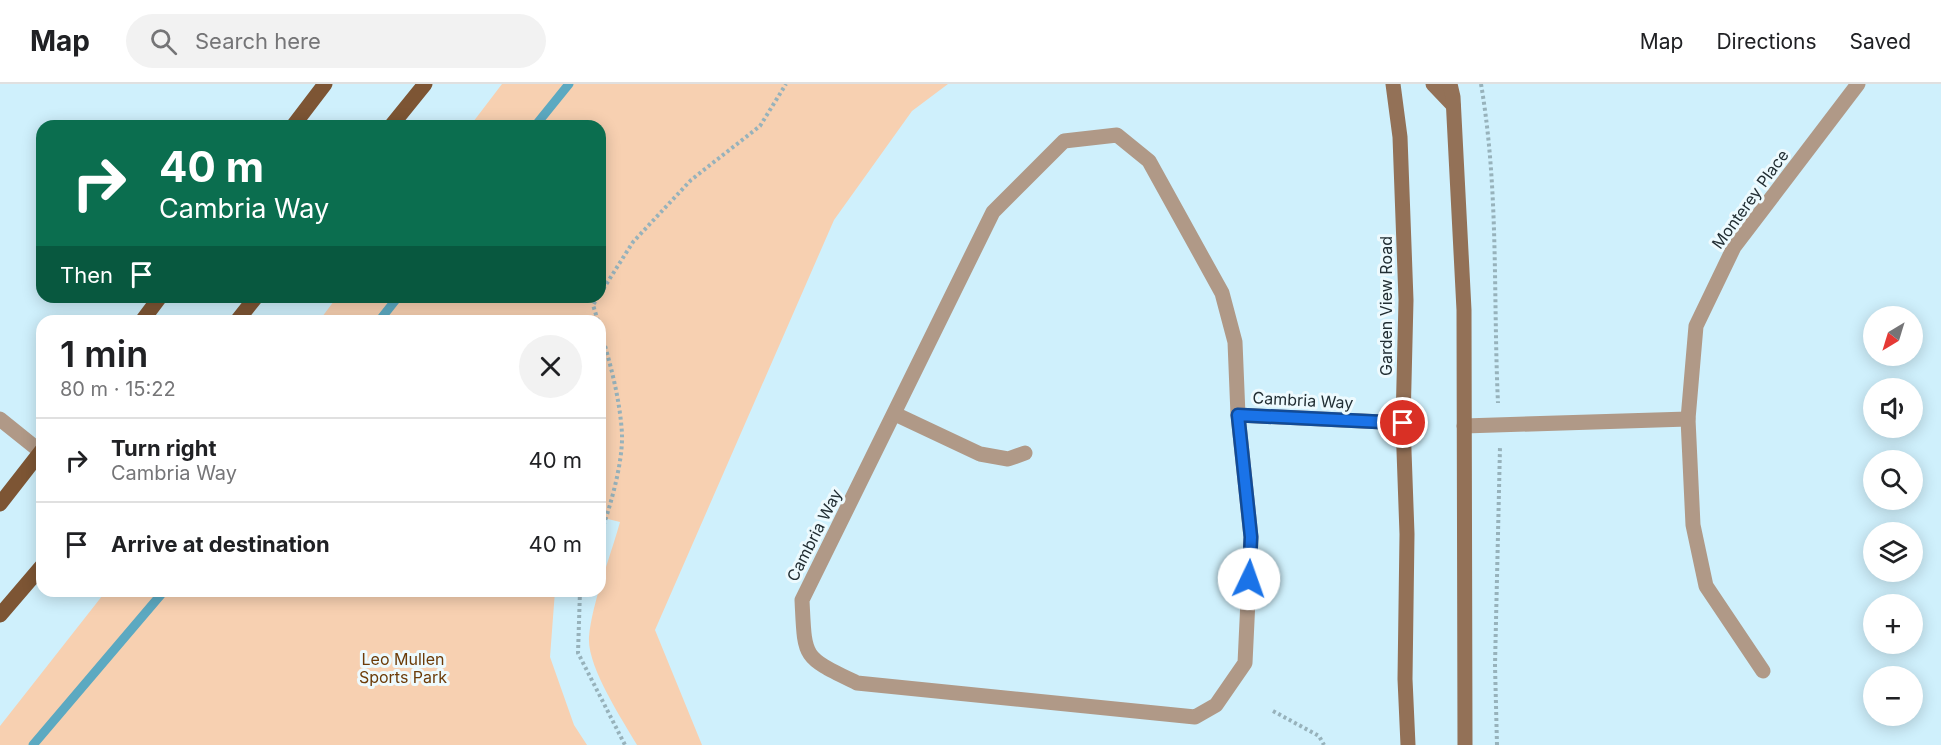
<!DOCTYPE html>
<meta charset="utf-8">
<style>
body{margin:0;font-family:Inter,sans-serif;background:#f2f2f2;color:#202124;height:100vh;display:flex;flex-direction:column;font-size:22px;white-space:nowrap}
*{box-sizing:border-box;margin:0}
p{font-size:20px;color:#757577}
.icon{flex:none;width:33px;height:33px;fill:none;stroke:currentColor;stroke-width:2;stroke-linecap:round;stroke-linejoin:round}
.map{position:relative;flex:1;overflow:hidden}
.side{position:absolute;left:36px;top:231px;width:570px;height:282px;display:flex;flex-direction:column;background:#fff;border-radius:18px;box-shadow:0 3px 15px #0003}
.side>*{flex:none}
.banner{position:absolute;left:36px;top:36px;width:570px;height:183px;border-radius:18px;box-shadow:0 3px 15px #0003;background:#0b6e4f;color:#fff;overflow:hidden}
.needle{width:39px;rotate:218deg}
.controls{position:absolute;left:1863px;top:222px;display:grid;gap:12px}
.controls a{display:grid;place-items:center;width:60px;height:60px;border-radius:50%;background:#fff;box-shadow:0 3px 15px #0003;font-size:30px}
.pin{position:absolute;display:grid;place-items:center;width:51px;height:51px;color:#fff;margin:-26px;border:3px solid #fff;border-radius:50%;box-shadow:0 2px 6px #0007}
.me{position:absolute;width:66px;margin:-33px;rotate:3deg;stroke-linejoin:round;filter:drop-shadow(0 0 4px #0008)}
.turn{display:flex;align-items:center;gap:21px;height:126px;padding:0 24px;font-size:27px}
.turn .icon{width:78px;height:78px;stroke-width:2.5}
.turn b{display:block;font-size:42px;line-height:51px}
.then{display:flex;align-items:center;height:57px;padding:0 24px;background:#0003;gap:12px;font-size:22px}
.round{display:grid;place-items:center;flex:none;width:63px;height:63px;border-radius:32px;background:#f2f2f2}
.overview{display:flex;align-items:center;justify-content:space-between;height:102px;padding:0 24px}
h1{font-size:36px;font-weight:600;line-height:45px}
ul{padding:0;list-style:none}
li{display:flex;align-items:center;gap:18px;height:84px;padding:0 24px;border-top:2px solid #e0e0e0}
li div{flex:1}
li b{display:block;font-size:22px}
li em{font-style:normal}
header{display:flex;align-items:center;gap:36px;box-sizing:border-box;height:84px;padding:0 30px;background:#fff;border-bottom:2px solid #e0e0e0}
header strong{font-size:28px}
nav{display:flex;gap:33px;margin-inline-start:auto;font-size:21px}
.search{width:420px;height:54px;background:#f2f2f2;display:flex;align-items:center;gap:15px;box-sizing:border-box;padding:0 21px;border-radius:33px;color:#757577;font-size:22px}
.map>svg:first-child{display:block}
.green{fill:#f7d0b1}
.lines{fill:none;stroke-linecap:round;stroke-linejoin:round}
.stream{stroke:#5ca9c1;stroke-width:9}
.path{stroke:#97b2bb;stroke-width:4;stroke-dasharray:3 3;stroke-linecap:butt}
.service{stroke:#b09987;stroke-width:15}
.minor{stroke:#b09987;stroke-width:15}
.secondary{stroke:#937157;stroke-width:15}
.primary{stroke:#7d5534;stroke-width:15}
.route-casing{stroke:#114b97;stroke-width:15}
.route{stroke:#1a73e8;stroke-width:10}
.labels{text-anchor:middle;stroke-width:6;stroke-linejoin:round;paint-order:stroke}
.street-label{font-size:16px;fill:#222e33;stroke:#edfafe}
.park-label{font-size:16px;fill:#6c3b08;stroke:#edfafe}
</style>
<header>
<strong>Map</strong>
<div class="search"><svg class="icon" aria-label="search" viewBox="0 0 24 24"><circle cx="10" cy="10" r="6"/><path d="M15 15l6 6"/></svg>Search here</div>
<nav><a>Map</a><a>Directions</a><a>Saved</a></nav>
</header>
<div class="map">
<svg width="1941" height="661" viewBox="0 0 1941 661">
<rect width="100%" height="100%" fill="#cff0fc"/>
<g class="green">
<path d="M502,0H948L912,27L834,136L655,546L702,661H637C622,635 587,583 589,553C592,519 611,471 620,438L600,433V237H319L337,213H600V42H470Z"/>
<path d="M106,507H555L550,573L574,641L587,661H0V642Z"/>
</g>
<g class="lines">
<g class="stream">
<path d="M535,42L569,0"/>
<path d="M379,237L398,213"/>
<path d="M33,661L164,507"/>
</g>
<g class="path">
<path d="M1481,0C1499,106 1493,212 1498,319"/>
<path d="M600,210L633,158L691,96L760,42L786,0"/>
<path d="M598,237L593,221L598,213"/>
<path d="M600,245C610,278 620,315 622,350C623,379 610,424 600,451"/>
<path d="M580,507L578,569L625,661"/>
<path d="M1273,627L1319,652L1324,661"/>
<path d="M1497,661L1495,581L1500,363"/>
</g>
<path class="service" d="M0,335L41,368"/>
<g class="minor">
<path d="M1117,51L1149,77L1222,209L1235,258L1238,331L1251,453L1245,579L1216,621L1195,633L857,599C802,572 805,576 802,516L993,128L1064,57Z"/>
<path d="M895,330L980,370L1008,375L1025,369"/>
<path d="M1238,331L1403,339"/>
<path d="M1464,342L1688,335"/>
<path d="M1763,587L1706,502L1693,441L1688,335L1696,242L1734,163L1858,0"/>
</g>
<g class="secondary">
<path d="M1393,0L1400,53L1406,216L1403,339L1407,450L1405,595L1408,661"/>
<path d="M1433,0L1453,21"/>
<path d="M1450,0L1453,13L1464,226L1465,661"/>
</g>
<g class="primary">
<path d="M293,42L325,0"/>
<path d="M391,42L425,0"/>
<path d="M142,237L160,213"/>
<path d="M237,237L256,213"/>
<path d="M0,420L42,366"/>
<path d="M0,531L42,482"/>
</g>
</g>
<g class="lines">
<defs>
<path id="route" d="M1249,495L1251,453L1238,331L1403,339"/>
</defs>
<use href="#route" class="route-casing"/>
<use href="#route" class="route"/>
</g>
<g class="labels">
<g class="street-label">
<text transform="translate(1750 115) rotate(-54)" y="6">Monterey Place</text>
<text transform="translate(1386 222) rotate(-90)" y="6">Garden View Road</text>
<text transform="translate(1303 316) rotate(3)" y="6">Cambria Way</text>
<text transform="translate(814 451) rotate(-63)" y="6">Cambria Way</text>
</g>
<g class="park-label">
<text x="403" y="581">Leo Mullen<tspan x="403" dy="18">Sports Park</tspan></text>
</g>
</g>
</svg>
<div class="controls">
<a><svg class="needle" viewBox="-14 -14 28 28"><path d="M0-13l5 13h-10z" fill="#e53935"/><path d="M0 13l5-13h-10z" fill="#757577"/></svg></a>
<a><svg class="icon" aria-label="sound" viewBox="0 0 24 24"><path d="M4 9h4l5-4v14l-5-4H4zM17 9q2 3 0 6"/></svg></a>
<a><svg class="icon" aria-label="search" viewBox="0 0 24 24"><circle cx="10" cy="10" r="6"/><path d="M15 15l6 6"/></svg></a>
<a><svg class="icon" aria-label="layers" viewBox="0 0 24 24"><path d="M12 4l9 5-9 5-9-5zM3 14l9 5 9-5"/></svg></a>
<a>+</a>
<a>−</a>
</div>
<div class="pin" style="left:1403px;top:339px;background:#d93025"><svg class="icon" aria-label="arrive" viewBox="0 0 24 24"><path d="M6 21V4h12l-3 4 3 4H6"/></svg></div>
<svg class="me" style="left:1249px;top:495px" viewBox="-20 -20 40 40"><circle r="19" fill="#fff"/><path d="M0-13L10 11 0 6-10 11z" fill="#1a73e8"/></svg>
<div class="banner">
<div class="turn"><svg class="icon" aria-label="right" viewBox="0 0 24 24"><path d="M7 20v-9h11M14 6l5 5-5 5"/></svg><div><b>40 m</b>Cambria Way</div></div>
<div class="then">Then<svg class="icon" aria-label="arrive" viewBox="0 0 24 24"><path d="M6 21V4h12l-3 4 3 4H6"/></svg></div>
</div>
<section class="side">
<div class="overview"><div><h1>1 min</h1><p>80 m · 15:22</p></div><a class="round"><svg class="icon" aria-label="close" viewBox="0 0 24 24"><path d="M6 6l12 12M18 6L6 18"/></svg></a></div>
<ul>
<li><svg class="icon" aria-label="right" viewBox="0 0 24 24"><path d="M7 20v-9h11M14 6l5 5-5 5"/></svg><div><b>Turn right</b><p>Cambria Way</p></div><em>40 m</em></li>
<li><svg class="icon" aria-label="arrive" viewBox="0 0 24 24"><path d="M6 21V4h12l-3 4 3 4H6"/></svg><div><b>Arrive at destination</b></div><em>40 m</em></li>
</ul>
</section>
</div>
